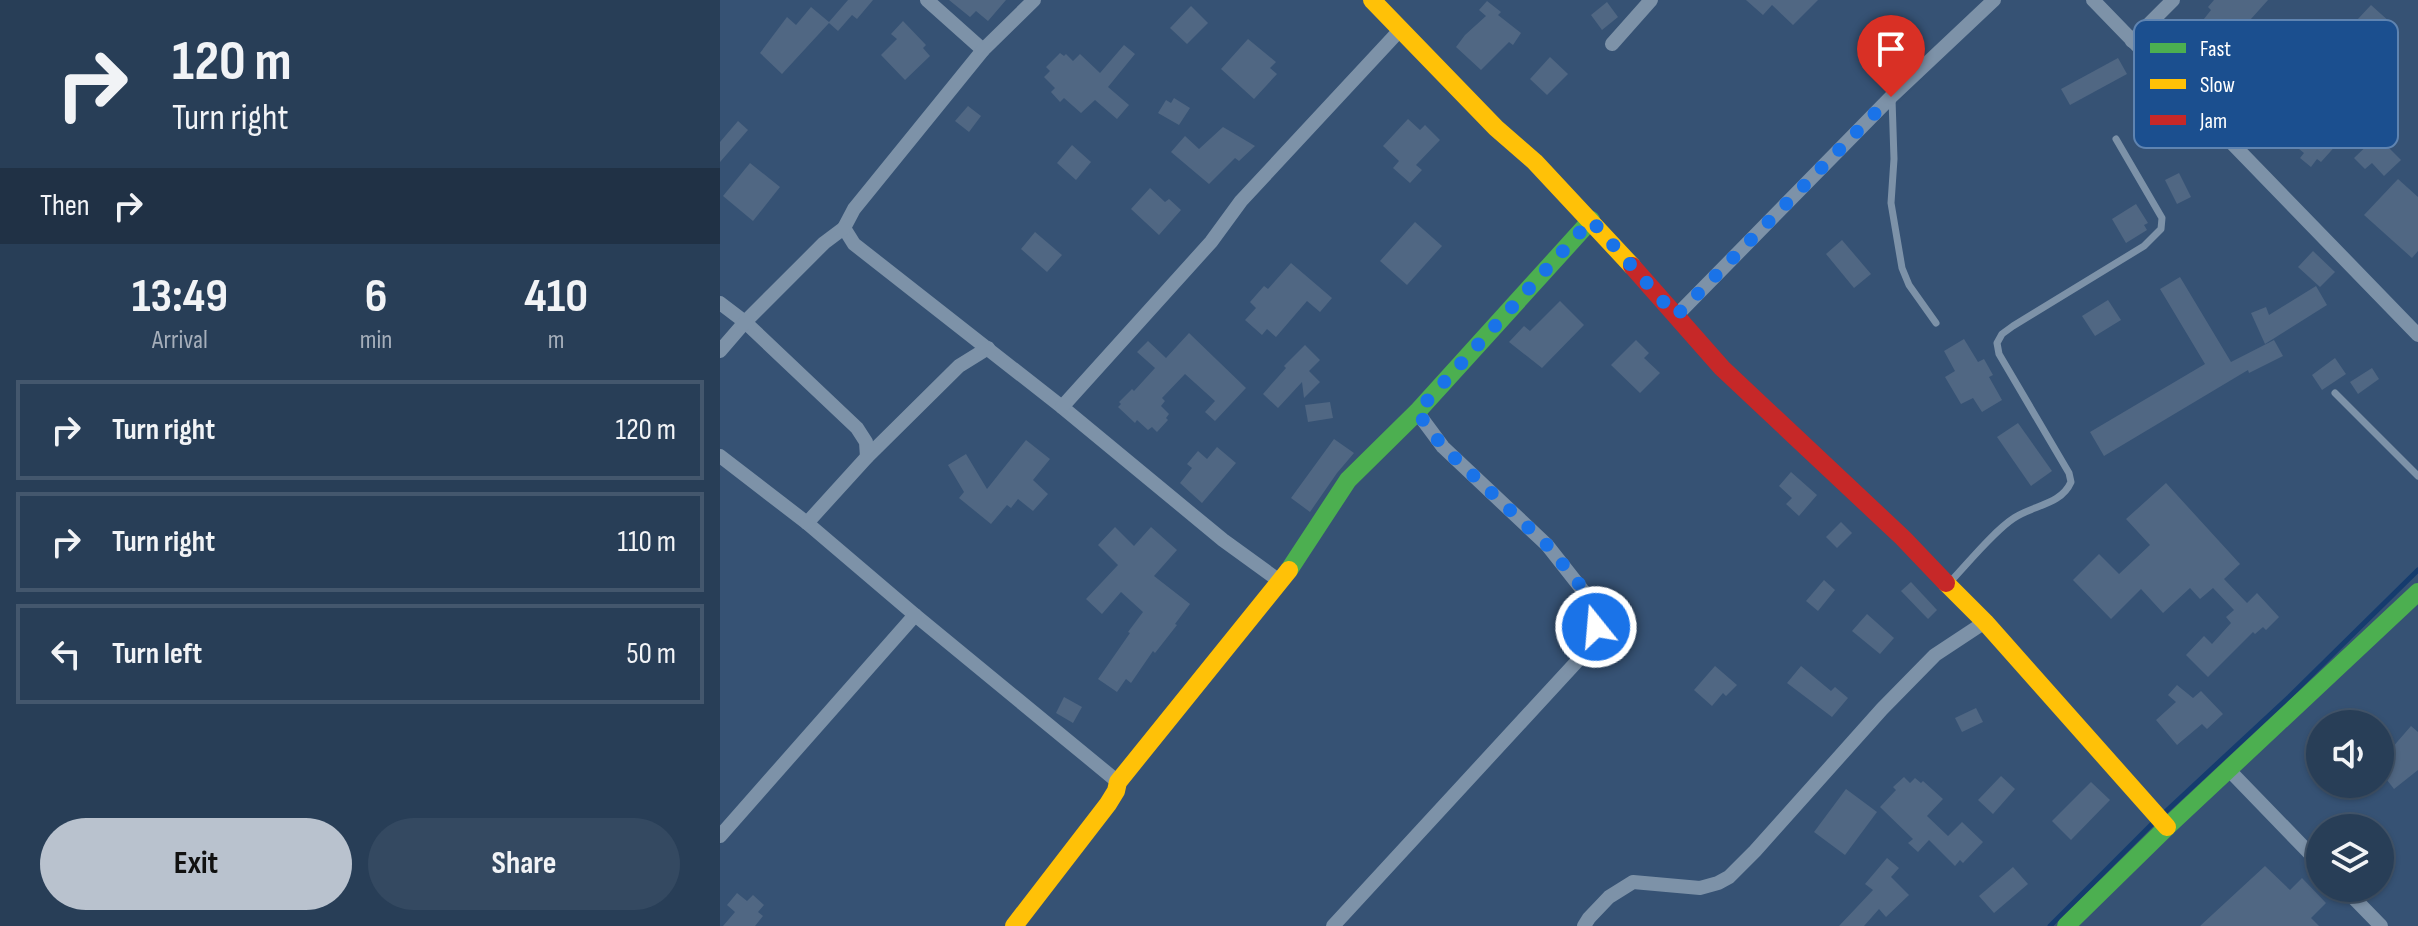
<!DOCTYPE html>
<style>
body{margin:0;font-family:"Sofia Sans Condensed",sans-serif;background:#344961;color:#f1f3f6;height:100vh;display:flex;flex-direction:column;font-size:30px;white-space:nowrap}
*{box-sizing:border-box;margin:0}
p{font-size:26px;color:#a5aeba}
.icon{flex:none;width:44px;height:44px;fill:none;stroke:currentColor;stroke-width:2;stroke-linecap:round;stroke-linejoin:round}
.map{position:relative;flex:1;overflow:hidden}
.sheet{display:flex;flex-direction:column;background:#283e57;width:720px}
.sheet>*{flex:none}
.guide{background:#283e57;color:#f1f3f6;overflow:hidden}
.buttons{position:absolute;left:1586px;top:710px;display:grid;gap:16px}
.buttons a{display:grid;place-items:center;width:88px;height:88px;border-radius:50%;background:#283e57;box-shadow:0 2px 6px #0004,0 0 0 2px #44576d;font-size:40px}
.pin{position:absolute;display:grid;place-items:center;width:68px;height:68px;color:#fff;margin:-82px -34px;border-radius:50% 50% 50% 0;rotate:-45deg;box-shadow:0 0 8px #0007}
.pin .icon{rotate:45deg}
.me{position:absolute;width:88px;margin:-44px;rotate:343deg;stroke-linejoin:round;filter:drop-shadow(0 0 6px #0008)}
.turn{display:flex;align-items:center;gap:28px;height:168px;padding:0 40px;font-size:36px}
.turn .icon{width:104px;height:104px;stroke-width:2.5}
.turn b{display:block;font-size:56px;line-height:68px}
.then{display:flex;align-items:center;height:76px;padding:0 40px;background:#0003;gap:16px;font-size:30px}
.eta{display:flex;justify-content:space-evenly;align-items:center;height:136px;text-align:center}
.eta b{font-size:48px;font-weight:700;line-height:56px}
.button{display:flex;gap:16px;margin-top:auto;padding:16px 40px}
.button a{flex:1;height:92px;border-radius:48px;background:#b9c2ce;color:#111;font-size:32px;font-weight:700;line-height:92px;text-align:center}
.button a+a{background:#344961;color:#f1f3f6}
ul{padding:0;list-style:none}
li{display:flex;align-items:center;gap:24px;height:100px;margin:0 16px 12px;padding:0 24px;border:4px solid #44576d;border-radius:0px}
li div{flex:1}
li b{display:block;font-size:30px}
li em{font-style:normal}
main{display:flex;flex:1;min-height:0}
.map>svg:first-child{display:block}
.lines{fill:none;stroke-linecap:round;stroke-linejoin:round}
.stream{stroke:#153c6e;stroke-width:5}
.building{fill:#506783}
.lane{stroke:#7d92a8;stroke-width:7}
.street{stroke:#7d92a8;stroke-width:14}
.fast{stroke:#4caf50;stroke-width:18}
.slow{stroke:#ffc107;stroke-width:18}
.jam{stroke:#c62828;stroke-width:18}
.route{stroke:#1a73e8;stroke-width:14;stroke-dasharray:0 25.2}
.key{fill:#1b4f8f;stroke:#5f84b1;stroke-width:2}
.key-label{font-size:22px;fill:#fff}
</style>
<main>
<section class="sheet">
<div class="guide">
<div class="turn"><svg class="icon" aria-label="right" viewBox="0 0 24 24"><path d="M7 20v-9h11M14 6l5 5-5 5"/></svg><div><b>120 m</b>Turn right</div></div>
<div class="then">Then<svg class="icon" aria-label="right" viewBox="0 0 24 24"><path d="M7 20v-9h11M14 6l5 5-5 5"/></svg></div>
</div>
<div class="eta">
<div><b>13:49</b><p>Arrival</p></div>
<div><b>6</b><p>min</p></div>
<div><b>410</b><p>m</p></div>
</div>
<ul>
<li><svg class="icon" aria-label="right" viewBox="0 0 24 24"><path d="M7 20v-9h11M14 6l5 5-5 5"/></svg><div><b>Turn right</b></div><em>120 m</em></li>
<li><svg class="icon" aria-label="right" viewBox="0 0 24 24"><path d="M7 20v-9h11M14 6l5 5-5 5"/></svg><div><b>Turn right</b></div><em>110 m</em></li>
<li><svg class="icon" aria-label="left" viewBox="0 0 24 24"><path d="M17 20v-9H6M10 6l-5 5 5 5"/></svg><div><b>Turn left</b></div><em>50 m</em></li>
</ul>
<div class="button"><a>Exit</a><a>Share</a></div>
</section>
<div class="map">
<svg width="1698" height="926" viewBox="0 0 1698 926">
<rect width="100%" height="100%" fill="#365274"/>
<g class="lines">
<g class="stream">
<path d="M1442,815L1569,697L1698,570"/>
<path d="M1330,926L1434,822"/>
</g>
</g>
<g class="building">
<path d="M128,0H153L137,19L132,15L118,31L109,23L62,74L40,53L67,17L76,25L91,7L109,22Z"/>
<path d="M229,0H286L268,21L256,11L250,17Z"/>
<path d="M1026,0H1098L1073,25L1052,5L1043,15Z"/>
<path d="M1494,0H1548L1522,29L1561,68L1530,99L1519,87L1514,92L1492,70L1509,54L1484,32L1486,30L1480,24L1491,10L1488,7Z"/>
<path d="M767,1L781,12L778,15L801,33L793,45L789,42L761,70L736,47L745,35L766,16L759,10Z"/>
<path d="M887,2L898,17L882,30L871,15Z"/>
<path d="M1651,5L1671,23L1650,47L1645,43L1640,49L1624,34Z"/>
<path d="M471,6L488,23L467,44L450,28Z"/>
<path d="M183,21L206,45L203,48L210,56L185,80L161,55L177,39L171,34Z"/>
<path d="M528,39L556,62L550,68L557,74L534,99L501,69Z"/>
<path d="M404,45L415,54L388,87L409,105L397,119L375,100L361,113L344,98L340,102L331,92L335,88L324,77L330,71L326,67L340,53L344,56L346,54L353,61L360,54L380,73Z"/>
<path d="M830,57L848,74L827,95L810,79Z"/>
<path d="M1398,58L1407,74L1350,105L1341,89Z"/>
<path d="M454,98L470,108L459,125L438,113L446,100L451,103Z"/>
<path d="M248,106L261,116L249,132L235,121Z"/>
<path d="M1607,108L1623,122L1620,125L1628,132L1601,162L1597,159L1591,167L1580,158L1584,153L1568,140L1587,118L1594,124Z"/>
<path d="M688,119L700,130L705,125L720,140L696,165L702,170L690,183L673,168L679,161L663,146Z"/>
<path d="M18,121L28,130L0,162V142Z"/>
<path d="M503,127L535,146L519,161L515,158L489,184L451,152L465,136L479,149Z"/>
<path d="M1657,136L1681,160L1664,176L1652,163L1645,169L1634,158Z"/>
<path d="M352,145L371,162L356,180L337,163Z"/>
<path d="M30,163L60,187L33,221L3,196Z"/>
<path d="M1459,173L1471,197L1457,204L1445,180Z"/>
<path d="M1678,179L1698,197V251L1692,258L1644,215Z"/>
<path d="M430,188L445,202L449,199L461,210L439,235L411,209Z"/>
<path d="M1416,204L1428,223L1424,225L1427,230L1406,243L1392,219Z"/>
<path d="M695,222L722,246L687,285L660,261Z"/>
<path d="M315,232L342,255L327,272L301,249Z"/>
<path d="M1122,240L1151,274L1134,288L1106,254Z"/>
<path d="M1593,251L1615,272L1600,287L1578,267Z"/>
<path d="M571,263L612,298L600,312L587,301L556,337L547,329L542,335L525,320L536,308L530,302L544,286L548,289Z"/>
<path d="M1460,277L1511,362L1554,340L1563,356L1529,373L1528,370L1384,456L1370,432L1485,364L1440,289Z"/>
<path d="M1596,286L1607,305L1545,344L1531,313L1546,307L1549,315Z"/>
<path d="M1388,300L1401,320L1375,336L1362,316Z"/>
<path d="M840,301L864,325L822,368L789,342L804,326L810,331Z"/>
<path d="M469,333L526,388L495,421L485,412L495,401L465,374L442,398L445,401L441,406L449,414L446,418L448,420L437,432L432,427L428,430L417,420L415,423L398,407L401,404L399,402L412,389L414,391L435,368L417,352L428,341L446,358Z"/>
<path d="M1244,339L1258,362L1264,359L1273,375L1269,377L1282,400L1262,412L1253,398L1241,404L1225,377L1235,371L1224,351Z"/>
<path d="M916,340L929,353L924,358L940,373L920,393L891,365Z"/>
<path d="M585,345L600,360L589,371L600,382L584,398L582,382L558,408L543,394L566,368L564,366Z"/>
<path d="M1615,358L1626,374L1602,390L1592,375Z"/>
<path d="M1652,368L1659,379L1638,394L1630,382Z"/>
<path d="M610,402L613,418L588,422L585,405Z"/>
<path d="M1298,423L1332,471L1311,486L1277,437Z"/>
<path d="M614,439L634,453L617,473L590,512L571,498Z"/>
<path d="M306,440L330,459L313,480L328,494L313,511L298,499L291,508L287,505L271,524L239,498L244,492L228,465L246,454L267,489Z"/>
<path d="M497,447L516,463L482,503L460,483L472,468L467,464L478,451L487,459Z"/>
<path d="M1071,472L1097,495L1079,516L1066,504L1072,498L1059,486Z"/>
<path d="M1446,483L1520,564L1504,579L1527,603L1537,593L1559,617L1546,630L1543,627L1535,634L1533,632L1488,677L1466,655L1484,636L1492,644L1511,623L1506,617L1514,610L1493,588L1480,599L1470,588L1443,613L1421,589L1391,619L1353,580L1379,554L1399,574L1430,545L1406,519Z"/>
<path d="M1121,522L1132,533L1117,548L1106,537Z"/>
<path d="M395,527L414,546L431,527L457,550L434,576L470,604L455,624L457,625L435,653L433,651L411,683L406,679L397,692L378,679L410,633L408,632L423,612L401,592L382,614L366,599L398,565L378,545Z"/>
<path d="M1104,580L1115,590L1098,611L1086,601Z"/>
<path d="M1191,582L1217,610L1208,619L1181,591Z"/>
<path d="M1147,614L1174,638L1160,654L1132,631Z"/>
<path d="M995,666L1017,685L1006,696L1003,693L992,706L974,690Z"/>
<path d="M1081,666L1111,691L1115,687L1128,698L1112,717L1067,683Z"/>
<path d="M1457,685L1473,698L1481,691L1503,714L1487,729L1482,724L1457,745L1436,720L1456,702L1448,695Z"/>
<path d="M344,697L362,707L353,723L336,713Z"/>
<path d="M1256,708L1263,722L1242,732L1235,718Z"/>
<path d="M1691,726L1698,732V770L1674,789L1660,771V734L1671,749Z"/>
<path d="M1281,776L1295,789L1273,814L1258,800Z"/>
<path d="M1184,777L1190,783L1195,778L1201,783L1203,781L1223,799L1207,816L1228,836L1242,822L1263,842L1243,863L1240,860L1235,866L1209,840L1198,852L1188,843L1193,839L1160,807L1176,790L1173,787Z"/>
<path d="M1371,782L1390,800L1351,840L1332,821Z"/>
<path d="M1126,789L1157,812L1125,855L1094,832Z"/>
<path d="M1167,858L1179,868L1171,877L1189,895L1166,917L1159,909L1144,926H1119L1153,890L1145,884Z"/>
<path d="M1545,866L1570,890L1582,878L1606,903L1591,918L1599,926H1480Z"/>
<path d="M1293,867L1308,884L1274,913L1259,896Z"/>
<path d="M17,893L27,901L33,895L44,905L38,912L43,916L35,926H3L15,912L7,905Z"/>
</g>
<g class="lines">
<g class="lane">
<path d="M1172,99L1174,159L1171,203L1182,268L1189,285L1216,323"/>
<path d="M1615,393L1698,476"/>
<path d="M1231,581C1248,563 1274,531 1294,518C1313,505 1341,505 1351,482L1349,473L1279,354L1277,343L1282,334L1293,326L1424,246L1441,229L1442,218L1396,139"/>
</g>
<g class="street">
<path d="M207,0L263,50"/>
<path d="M1373,0L1698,335"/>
<path d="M1412,41L1453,0"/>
<path d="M892,44L931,0"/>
<path d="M124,228L134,244L342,407L503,540L561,582"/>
<path d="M0,303L25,322L137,428L146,442L147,457"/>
<path d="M956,316L1171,97L1274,0"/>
<path d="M0,351L25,322L104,243L124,228L134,209L263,50L314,0"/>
<path d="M342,407L491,242L521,201L680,30"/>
<path d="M0,456L87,523L195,615L398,782"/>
<path d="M87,523L147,457L239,366L268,348"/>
<path d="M1509,770L1600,864"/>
<path d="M0,836L195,615"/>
<path d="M1624,888L1661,926"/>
<path d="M613,926L861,657L872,641L879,611L827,545L723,447L697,412"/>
<path d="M864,926L869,918L889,897L913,882L980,888L998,883L1009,877L1035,851L1162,709L1215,655L1265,622"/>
</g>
<g class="fast">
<path d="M569,570L628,480L697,412L871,220"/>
<path d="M1346,926L1447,827L1698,592"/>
</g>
<g class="slow">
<path d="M652,0L776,128L815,162L912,266"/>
<path d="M1226,583L1265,622L1447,827"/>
<path d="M294,926L388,804L396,791L398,782L569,570"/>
</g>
<path class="jam" d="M912,266L1002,368L1183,538L1226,583"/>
</g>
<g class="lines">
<path class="route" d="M876,627L879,611L873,601L827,545L723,447L697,412L871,220L956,316L1171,97"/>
</g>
<rect x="1414" y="20" width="264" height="128" rx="12" class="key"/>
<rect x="1430" y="43" width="36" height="10" fill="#4caf50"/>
<rect x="1430" y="79" width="36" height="10" fill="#ffc107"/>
<rect x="1430" y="115" width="36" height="10" fill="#c62828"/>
<g class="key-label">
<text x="1480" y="56">Fast</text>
<text x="1480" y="92">Slow</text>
<text x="1480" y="128">Jam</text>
</g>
</svg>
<div class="buttons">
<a><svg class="icon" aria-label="sound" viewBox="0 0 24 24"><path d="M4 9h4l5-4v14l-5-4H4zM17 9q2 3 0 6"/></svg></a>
<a><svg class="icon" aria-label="layers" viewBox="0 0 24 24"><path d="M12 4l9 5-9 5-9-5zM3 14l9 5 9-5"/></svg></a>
</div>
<div class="pin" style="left:1171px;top:97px;background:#d93025"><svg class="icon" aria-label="arrive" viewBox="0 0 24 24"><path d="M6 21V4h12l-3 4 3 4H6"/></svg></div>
<svg class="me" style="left:876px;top:627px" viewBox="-20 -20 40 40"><circle r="17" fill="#1a73e8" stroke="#fff" stroke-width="3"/><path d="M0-11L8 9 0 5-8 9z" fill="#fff"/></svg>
</div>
</main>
